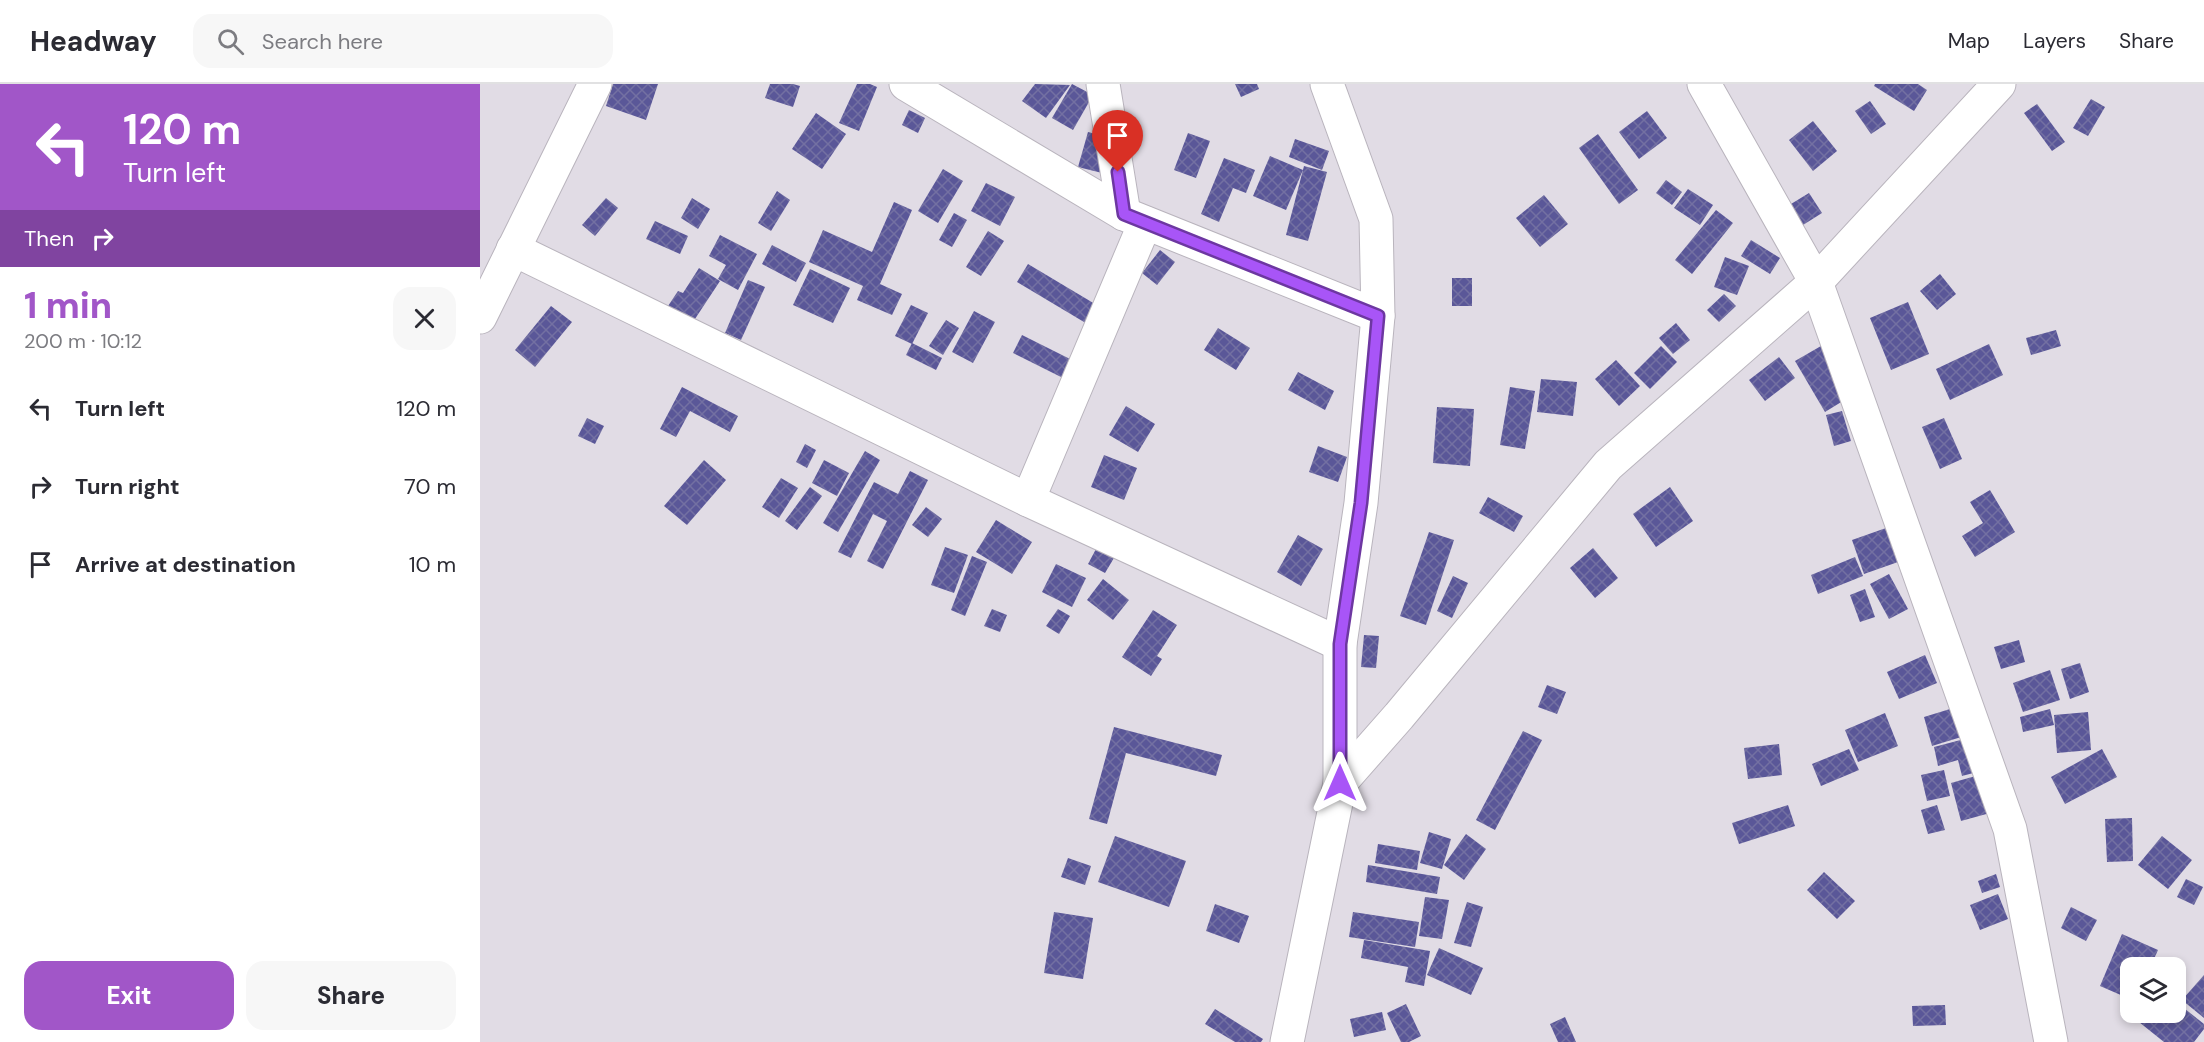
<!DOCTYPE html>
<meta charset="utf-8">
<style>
body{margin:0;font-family:"DM Sans",sans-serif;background:#f7f7f7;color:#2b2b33;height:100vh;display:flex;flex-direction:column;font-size:22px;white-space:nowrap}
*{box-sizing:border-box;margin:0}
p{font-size:20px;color:#7c7c81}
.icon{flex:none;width:33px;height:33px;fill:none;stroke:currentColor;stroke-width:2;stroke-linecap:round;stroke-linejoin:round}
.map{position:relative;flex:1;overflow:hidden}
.panel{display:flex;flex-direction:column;background:#fff;width:480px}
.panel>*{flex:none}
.banner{background:#a156c8;color:#fff;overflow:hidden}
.tools{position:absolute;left:1640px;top:873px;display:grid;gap:12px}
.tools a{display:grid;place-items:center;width:66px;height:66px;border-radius:12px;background:#fff;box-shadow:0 3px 9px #0003;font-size:30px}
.pin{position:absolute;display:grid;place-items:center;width:51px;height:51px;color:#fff;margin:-62px -26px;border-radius:50% 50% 50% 0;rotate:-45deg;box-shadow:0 0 6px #0007}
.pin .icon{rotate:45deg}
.me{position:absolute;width:66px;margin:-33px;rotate:0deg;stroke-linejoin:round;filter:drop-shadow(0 0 4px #0008)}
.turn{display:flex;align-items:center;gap:21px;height:126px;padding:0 24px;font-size:27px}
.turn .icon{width:78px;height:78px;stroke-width:2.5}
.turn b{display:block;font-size:42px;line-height:51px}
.then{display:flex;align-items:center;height:57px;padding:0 24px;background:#0003;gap:12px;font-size:22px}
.round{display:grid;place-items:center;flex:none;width:63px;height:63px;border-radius:18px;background:#f7f7f7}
.overview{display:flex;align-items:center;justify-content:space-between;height:102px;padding:0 24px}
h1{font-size:36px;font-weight:800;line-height:45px;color:#a156c8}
.cta{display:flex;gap:12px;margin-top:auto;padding:12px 24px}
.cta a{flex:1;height:69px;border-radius:18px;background:#a156c8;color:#fff;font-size:24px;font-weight:800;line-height:69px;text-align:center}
.cta a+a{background:#f7f7f7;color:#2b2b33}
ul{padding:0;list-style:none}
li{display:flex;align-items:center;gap:18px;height:78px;padding:0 24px}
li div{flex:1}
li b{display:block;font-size:22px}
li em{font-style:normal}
header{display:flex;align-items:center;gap:36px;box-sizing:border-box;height:84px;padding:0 30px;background:#fff;border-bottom:2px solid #e1e1e2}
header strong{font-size:28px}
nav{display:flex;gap:33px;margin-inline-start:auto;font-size:21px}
.search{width:420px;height:54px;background:#f7f7f7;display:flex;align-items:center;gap:15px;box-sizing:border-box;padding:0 21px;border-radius:18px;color:#7c7c81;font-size:22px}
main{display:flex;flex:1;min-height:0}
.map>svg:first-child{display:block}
.building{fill:url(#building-cross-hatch)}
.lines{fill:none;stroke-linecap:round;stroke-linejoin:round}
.minor-casing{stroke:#b9b4bd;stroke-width:35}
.minor{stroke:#fff;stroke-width:33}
.route-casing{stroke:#6d37a1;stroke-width:15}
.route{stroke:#a855f7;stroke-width:10}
</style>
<header>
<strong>Headway</strong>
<div class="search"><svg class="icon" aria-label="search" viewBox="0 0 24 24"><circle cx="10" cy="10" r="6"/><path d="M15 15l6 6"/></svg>Search here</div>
<nav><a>Map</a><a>Layers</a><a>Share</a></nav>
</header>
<main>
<section class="panel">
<div class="banner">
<div class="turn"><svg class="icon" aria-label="left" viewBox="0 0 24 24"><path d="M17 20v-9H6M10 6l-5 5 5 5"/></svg><div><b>120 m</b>Turn left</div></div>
<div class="then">Then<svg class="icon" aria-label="right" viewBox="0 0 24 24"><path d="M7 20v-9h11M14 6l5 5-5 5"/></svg></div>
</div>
<div class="overview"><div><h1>1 min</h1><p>200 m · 10:12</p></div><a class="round"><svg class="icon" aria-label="close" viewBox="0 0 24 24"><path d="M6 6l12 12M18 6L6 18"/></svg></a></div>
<ul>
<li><svg class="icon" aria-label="left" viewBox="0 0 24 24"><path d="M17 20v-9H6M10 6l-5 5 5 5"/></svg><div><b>Turn left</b></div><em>120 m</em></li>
<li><svg class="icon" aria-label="right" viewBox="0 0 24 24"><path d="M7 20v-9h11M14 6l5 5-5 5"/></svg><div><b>Turn right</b></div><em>70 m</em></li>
<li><svg class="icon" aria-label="arrive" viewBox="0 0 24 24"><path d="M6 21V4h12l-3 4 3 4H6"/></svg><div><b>Arrive at destination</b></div><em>10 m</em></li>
</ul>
<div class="cta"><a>Exit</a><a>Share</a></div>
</section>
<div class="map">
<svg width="1724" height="958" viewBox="0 0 1724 958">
<defs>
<pattern id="building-cross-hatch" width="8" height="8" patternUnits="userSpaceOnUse" patternTransform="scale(1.5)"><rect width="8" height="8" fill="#5a5798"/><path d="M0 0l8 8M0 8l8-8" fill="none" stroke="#7370a2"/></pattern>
</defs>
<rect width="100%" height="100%" fill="#e1dce5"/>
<g class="building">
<path d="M133,0H178L166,36L126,22Z"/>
<path d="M290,0H313L320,2L313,23L285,14Z"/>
<path d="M377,0H390L397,3L379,47L359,39Z"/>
<path d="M555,0L590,1L566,34L542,17Z"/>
<path d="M592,0L613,11L593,46L572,34Z"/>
<path d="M755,0H777L779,5L761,13Z"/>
<path d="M1395,0H1438L1447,6L1434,27L1394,2Z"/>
<path d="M1611,15L1625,23L1608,52L1593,44Z"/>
<path d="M1390,17L1406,40L1391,50L1375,27Z"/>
<path d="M1557,20L1585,58L1572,67L1544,29Z"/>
<path d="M429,26L445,34L438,49L422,41Z"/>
<path d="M1167,27L1187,54L1159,75L1139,48Z"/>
<path d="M336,29L366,50L342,85L312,65Z"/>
<path d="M1333,37L1357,67L1333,87L1309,56Z"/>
<path d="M608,48L631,54L622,89L598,83Z"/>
<path d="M708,49L730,57L716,94L694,86Z"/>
<path d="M1118,50L1158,106L1139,120L1099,64Z"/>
<path d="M815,55L849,67L842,86L809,73Z"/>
<path d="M790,72L823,86L806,126L773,112Z"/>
<path d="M744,74L775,86L766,109L753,104L739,138L721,130Z"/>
<path d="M824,82L847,88L828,157L806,151Z"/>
<path d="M463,85L483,97L458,139L438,127Z"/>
<path d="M1186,96L1202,108L1192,121L1176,109Z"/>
<path d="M506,99L535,113L520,142L491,127Z"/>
<path d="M1208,105L1233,121L1220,141L1194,124Z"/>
<path d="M297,107L310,116L291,147L278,139Z"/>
<path d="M1329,109L1342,129L1323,141L1311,120Z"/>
<path d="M1064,111L1088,140L1060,163L1036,134Z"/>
<path d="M126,114L138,124L115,152L102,141Z"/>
<path d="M212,114L230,125L218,145L201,134Z"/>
<path d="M414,118L432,126L400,200L422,210L412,231L377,216L383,202L329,178L343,146L392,168Z"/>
<path d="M1236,126L1253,139L1212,190L1195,176Z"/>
<path d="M474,129L487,136L472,163L459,156Z"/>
<path d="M175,137L208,152L200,170L166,155Z"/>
<path d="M508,147L524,157L501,192L486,183Z"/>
<path d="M240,151L277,170L258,206L238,195L246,181L229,172Z"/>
<path d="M1271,156L1300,174L1290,190L1261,172Z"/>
<path d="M292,161L326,179L316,198L282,180Z"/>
<path d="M680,166L695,178L677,201L662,189Z"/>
<path d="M1245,173L1269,182L1257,211L1234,203Z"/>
<path d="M548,180L620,223L609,241L537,198Z"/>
<path d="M219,184L240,197L213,238L188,222L198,207L203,209Z"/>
<path d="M330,185L370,204L353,239L313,221Z"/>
<path d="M1460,190L1476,210L1457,226L1440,207Z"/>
<rect x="972" y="194" width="20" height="28"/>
<path d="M268,196L285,203L261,256L245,249Z"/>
<path d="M1244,210L1256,222L1239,238L1227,226Z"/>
<path d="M1428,218L1449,270L1411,286L1390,234Z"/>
<path d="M431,221L448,229L432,260L415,252Z"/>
<path d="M71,222L92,238L55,283L35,266Z"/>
<path d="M494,227L515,238L493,279L472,268Z"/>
<path d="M466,236L479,244L463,271L449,262Z"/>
<path d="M1196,239L1210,256L1193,270L1179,254Z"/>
<path d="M738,244L770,264L756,286L724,266Z"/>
<path d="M1576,246L1581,262L1551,271L1546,254Z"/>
<path d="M542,251L596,278L587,296L533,269Z"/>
<path d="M432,259L462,274L456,286L426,271Z"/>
<path d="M1509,260L1523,291L1470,316L1456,285Z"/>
<path d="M1181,262L1197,278L1170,305L1154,289Z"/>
<path d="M1341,262L1371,312L1345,328L1315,277Z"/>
<path d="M1299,273L1315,294L1285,317L1269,296Z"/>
<path d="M1136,276L1160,302L1139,322L1115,295Z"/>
<path d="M818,288L854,307L845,326L808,306Z"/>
<path d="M1061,295L1097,298L1093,332L1057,328Z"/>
<path d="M202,303L258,332L250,348L210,327L196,353L180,345Z"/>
<path d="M1030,303L1055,307L1045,365L1020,361Z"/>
<path d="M646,322L675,340L658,368L629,351Z"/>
<path d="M957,323L994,325L990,382L953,379Z"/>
<path d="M1362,327L1371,357L1354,362L1346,331Z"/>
<path d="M107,334L124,342L115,360L98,352Z"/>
<path d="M1464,334L1482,375L1460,385L1442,343Z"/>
<path d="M325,360L336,366L327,384L316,378Z"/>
<path d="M838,362L867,373L858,398L829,388Z"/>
<path d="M385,367L400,376L358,448L343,439Z"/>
<path d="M624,371L657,384L644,416L611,403Z"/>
<path d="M224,376L246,396L207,441L184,422Z"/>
<path d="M344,376L369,389L357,412L332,399Z"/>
<path d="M430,387L448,396L403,485L387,477L407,437L393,430L371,474L358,468L394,398L418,410Z"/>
<path d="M301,394L318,404L299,434L282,423Z"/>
<path d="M330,403L342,412L317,446L305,437Z"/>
<path d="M1190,403L1213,437L1176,463L1153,430Z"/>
<path d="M1510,406L1535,448L1495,473L1482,452L1503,439L1490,418Z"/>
<path d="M1008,413L1043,432L1034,448L999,429Z"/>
<path d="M446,423L462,435L448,453L432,441Z"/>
<path d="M516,436L552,458L532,490L496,468Z"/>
<path d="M1406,444L1418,478L1384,490L1372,456Z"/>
<path d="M949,448L974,456L946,541L920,532Z"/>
<path d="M818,451L843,465L821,502L797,488Z"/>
<path d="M465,463L488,471L474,509L451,501Z"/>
<path d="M1113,464L1138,494L1115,514L1090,484Z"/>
<path d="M616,465L634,474L625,489L608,480Z"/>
<path d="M492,472L507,478L485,532L471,526Z"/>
<path d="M1375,473L1383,492L1338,510L1331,491Z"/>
<path d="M576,480L606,494L592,523L562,508Z"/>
<path d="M1409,490L1428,525L1409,535L1390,500Z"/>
<path d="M973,492L988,499L972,534L957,527Z"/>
<path d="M623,495L649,516L633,536L607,516Z"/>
<path d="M1385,505L1395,533L1380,538L1370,511Z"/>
<path d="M512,525L527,531L520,548L504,542Z"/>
<path d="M578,525L590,532L579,550L566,542Z"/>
<path d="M673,526L697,541L677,572L682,575L671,592L642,573Z"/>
<path d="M884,551L899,552L896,584L881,583Z"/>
<path d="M1539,556L1545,578L1521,585L1514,563Z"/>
<path d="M1445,571L1457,599L1419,615L1407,588Z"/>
<path d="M1600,579L1609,608L1590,615L1581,585Z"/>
<path d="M1570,586L1580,616L1543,628L1533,599Z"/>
<path d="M1067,601L1086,608L1077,630L1058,623Z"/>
<path d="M1483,621L1491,650L1452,662L1444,633Z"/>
<path d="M1570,625L1574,641L1543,648L1540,633Z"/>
<path d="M1608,628L1611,666L1577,669L1574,631Z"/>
<path d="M1405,629L1418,662L1378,678L1365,646Z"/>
<path d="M634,643L742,671L736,692L646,669L627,740L609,735Z"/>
<path d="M1043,647L1062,656L1015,746L996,736Z"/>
<path d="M1492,653L1501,687L1482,692L1478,676L1458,682L1454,663Z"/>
<path d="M1299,660L1302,691L1268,695L1264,664Z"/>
<path d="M1369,665L1379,686L1341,702L1332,680Z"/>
<path d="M1622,665L1637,693L1585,720L1571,693Z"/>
<path d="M1464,686L1470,712L1447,717L1441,691Z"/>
<path d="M1499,691L1510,729L1481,737L1471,699Z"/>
<path d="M1308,721L1315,742L1259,760L1252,739Z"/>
<path d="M1457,721L1465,746L1448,750L1441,726Z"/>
<path d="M1652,734L1653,777L1627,778L1625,735Z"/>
<path d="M949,748L971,755L962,785L940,779Z"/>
<path d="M986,750L1006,765L984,796L964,781Z"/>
<path d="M635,752L706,777L689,823L618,798Z"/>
<path d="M1682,752L1712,776L1688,805L1658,781Z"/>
<path d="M898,760L940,767L937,786L895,779Z"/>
<path d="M588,774L611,782L605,801L581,793Z"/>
<path d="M888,781L960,793L957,810L886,798Z"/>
<path d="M1344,788L1375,817L1357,835L1327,806Z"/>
<path d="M1516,790L1520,803L1502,809L1498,797Z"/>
<path d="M1706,795L1723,803L1714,821L1697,813Z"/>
<path d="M1518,810L1528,835L1500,846L1490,821Z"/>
<path d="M945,813L969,816L962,855L939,852Z"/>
<path d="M987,818L1003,823L991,863L974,859Z"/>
<path d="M735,820L769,832L759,859L726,847Z"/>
<path d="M1591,823L1617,836L1606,857L1581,844Z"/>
<path d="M574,828L613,834L603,895L564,889Z"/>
<path d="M873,828L939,838L935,863L869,853Z"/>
<path d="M1642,850L1678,866L1670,884H1650V915L1620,902Z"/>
<path d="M884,856L950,867L944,902L925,898L928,883L881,874Z"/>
<path d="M959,864L1003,884L991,911L947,891Z"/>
<path d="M1724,891V934L1702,916Z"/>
<path d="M1695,917L1724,940V945L1714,958H1684L1659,938L1667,928H1695Z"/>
<path d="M926,920L941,952L929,958H921L907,929Z"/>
<path d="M1465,921L1466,941L1433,942L1432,922Z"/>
<path d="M735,925L783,955L781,958H755L725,940Z"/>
<path d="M902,928L906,946L874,953L870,935Z"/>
<path d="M1085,933L1096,958H1078L1070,940Z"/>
</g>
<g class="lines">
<defs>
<g id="minor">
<path d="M426,0L644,130L898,232"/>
<path d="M623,0L644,130"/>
<path d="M847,0L896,135L898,232L881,419L860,560V699"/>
<path d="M1224,0L1336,198L1530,745L1571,958"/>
<path d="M33,165L548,416L860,560"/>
<path d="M0,233L115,0"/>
<path d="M548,416L665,139"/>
<path d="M807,958L860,699L919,632L1128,381L1336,198L1519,0"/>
</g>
</defs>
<use href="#minor" class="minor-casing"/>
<use href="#minor" class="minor"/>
</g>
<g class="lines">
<defs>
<path id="route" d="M638,88L644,130L898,232L881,419L860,560V699"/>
</defs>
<use href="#route" class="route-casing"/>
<use href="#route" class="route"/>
</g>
</svg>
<div class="tools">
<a><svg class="icon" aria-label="layers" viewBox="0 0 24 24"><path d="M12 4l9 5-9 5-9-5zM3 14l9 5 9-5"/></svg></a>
</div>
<div class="pin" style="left:638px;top:88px;background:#d93025"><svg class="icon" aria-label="arrive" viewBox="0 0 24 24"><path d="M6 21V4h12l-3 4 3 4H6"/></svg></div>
<svg class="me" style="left:860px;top:699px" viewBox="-20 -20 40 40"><path d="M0-17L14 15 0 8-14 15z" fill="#a855f7" stroke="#fff" stroke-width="4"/></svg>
</div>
</main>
